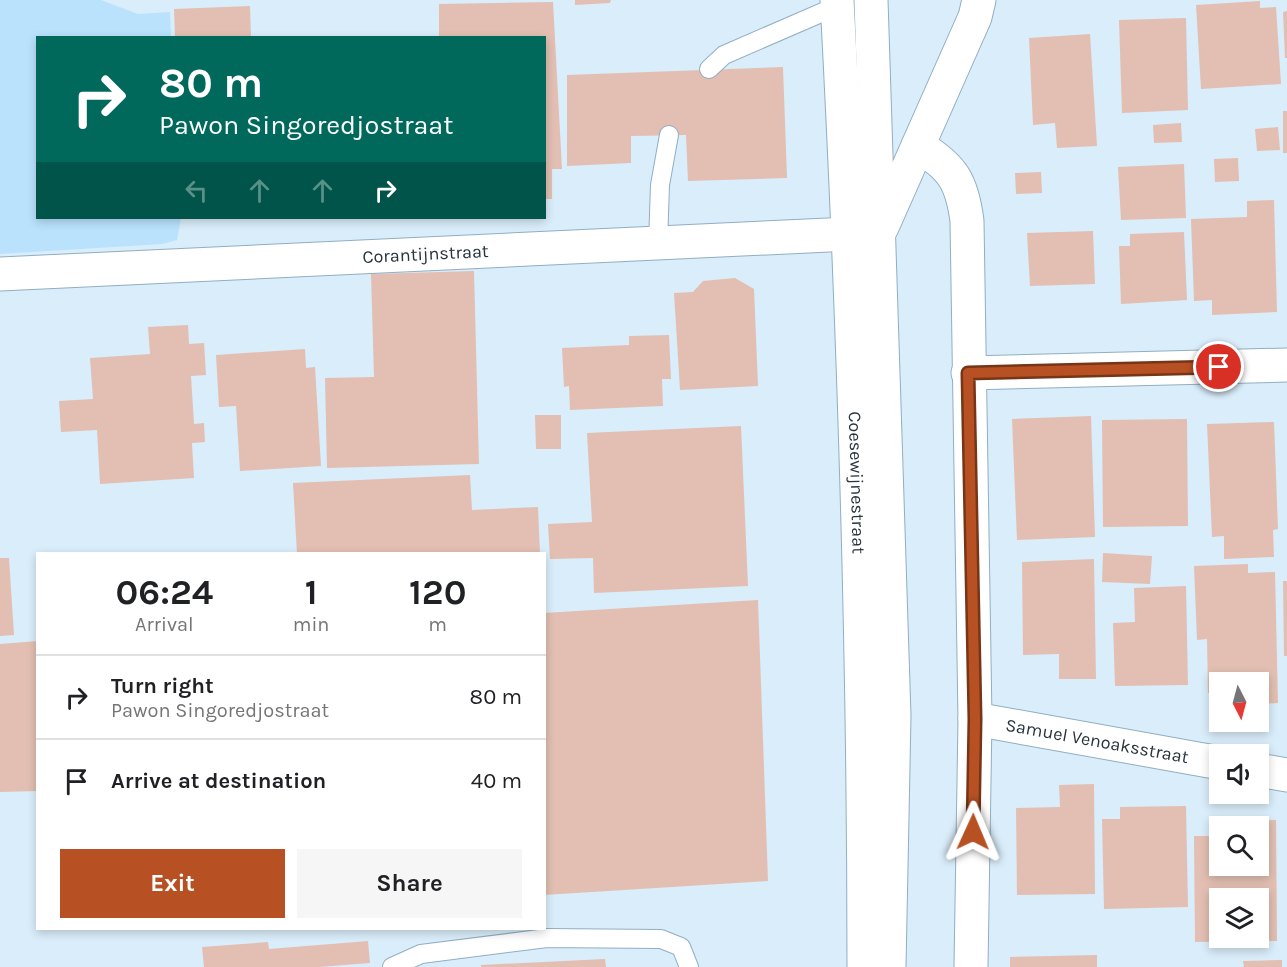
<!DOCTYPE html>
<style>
body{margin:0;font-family:Karla,sans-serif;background:#f6f6f6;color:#202124;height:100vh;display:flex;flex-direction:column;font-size:22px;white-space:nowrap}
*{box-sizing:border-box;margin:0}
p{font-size:20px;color:#757577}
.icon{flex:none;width:33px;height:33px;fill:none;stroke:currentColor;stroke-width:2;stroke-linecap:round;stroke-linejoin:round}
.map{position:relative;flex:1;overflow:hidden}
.side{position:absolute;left:36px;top:552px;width:510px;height:378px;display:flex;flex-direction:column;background:#fff;border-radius:0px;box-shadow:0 3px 9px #0003}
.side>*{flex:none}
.top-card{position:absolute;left:36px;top:36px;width:510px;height:183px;border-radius:0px;box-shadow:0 3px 9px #0003;background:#00695c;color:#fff;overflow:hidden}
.needle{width:39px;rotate:174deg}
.controls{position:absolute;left:1209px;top:672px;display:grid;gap:12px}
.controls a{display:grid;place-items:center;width:60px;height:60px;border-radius:0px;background:#fff;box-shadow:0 3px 9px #0003;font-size:30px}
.pin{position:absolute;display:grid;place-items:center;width:51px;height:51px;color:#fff;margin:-26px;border:3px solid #fff;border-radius:50%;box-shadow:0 2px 6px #0007}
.me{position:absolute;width:66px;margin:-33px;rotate:1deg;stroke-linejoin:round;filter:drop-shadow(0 0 4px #0008)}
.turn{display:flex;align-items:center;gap:21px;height:126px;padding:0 24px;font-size:27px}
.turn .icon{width:78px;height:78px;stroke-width:2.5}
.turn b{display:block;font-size:42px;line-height:51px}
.lanes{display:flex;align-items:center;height:57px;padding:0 24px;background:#0003;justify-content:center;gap:30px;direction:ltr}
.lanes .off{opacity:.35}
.eta{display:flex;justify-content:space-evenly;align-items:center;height:102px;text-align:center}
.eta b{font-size:36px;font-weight:700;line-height:42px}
.action{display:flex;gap:12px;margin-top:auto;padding:12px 24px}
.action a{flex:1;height:69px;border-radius:0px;background:#b75123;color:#fff;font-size:24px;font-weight:700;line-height:69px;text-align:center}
.action a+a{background:#f6f6f6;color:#202124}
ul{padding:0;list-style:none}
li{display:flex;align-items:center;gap:18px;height:84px;padding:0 24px;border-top:2px solid #e0e0e0}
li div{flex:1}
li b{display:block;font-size:22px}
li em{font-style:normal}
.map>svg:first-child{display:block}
.grass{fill:#bae2fd}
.building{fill:#e2bfb2;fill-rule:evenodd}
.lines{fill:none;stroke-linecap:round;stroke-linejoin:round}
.lane-casing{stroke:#91aec3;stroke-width:20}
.street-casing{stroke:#91aec3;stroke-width:35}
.secondary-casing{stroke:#91aec3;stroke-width:35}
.lane{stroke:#fff;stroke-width:18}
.street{stroke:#fff;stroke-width:33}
.secondary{stroke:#fff;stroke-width:33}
.route-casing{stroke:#773517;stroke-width:15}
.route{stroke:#b75123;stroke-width:10}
.labels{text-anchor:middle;stroke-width:4.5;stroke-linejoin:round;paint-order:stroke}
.street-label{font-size:18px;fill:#28343c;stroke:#f2f8fc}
</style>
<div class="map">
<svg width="1287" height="967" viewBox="0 0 1287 967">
<rect width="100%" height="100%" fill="#daedfa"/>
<path class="grass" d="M0,0H101L138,14L170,12L171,37L38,38V218H181L177,240L162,244L0,254Z"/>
<g class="building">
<path d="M575,0H611L610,3L575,5Z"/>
<path d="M1260,1V8L1276,7L1281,84L1201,89L1196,5Z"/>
<path d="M553,2L562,169H552V199H544V38H439V4Z"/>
<path d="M250,6L251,38H175L174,9Z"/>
<path d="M1287,11V58H1285L1283,12Z"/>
<path d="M1186,18L1188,110L1122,113L1119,20Z"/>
<path d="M1090,34L1097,146L1057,148L1055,123L1033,125L1029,38Z"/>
<path d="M783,67L787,178L688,181L686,135L631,136V163L567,166V75Z"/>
<rect x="1283" y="111" width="4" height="42"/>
<path d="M1181,123L1182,142L1154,143L1153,125Z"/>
<path d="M1278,127L1280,150L1257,151L1255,129Z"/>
<path d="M1238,158L1239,181L1215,182L1214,159Z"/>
<path d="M1184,164L1186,218L1121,220L1118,167Z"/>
<path d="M1041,172L1042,193L1016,194L1015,173Z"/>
<path d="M1274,200L1277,312L1212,315V300L1194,301L1191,219L1247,217V201Z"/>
<path d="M1093,231L1095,284L1030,286L1027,233Z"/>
<path d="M1184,232L1187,300L1121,304L1119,246H1130V234Z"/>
<path d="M474,271L479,464L327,468L325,378L374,377L371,274Z"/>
<path d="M735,278L754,289L758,386L680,390L674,293L693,292L703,281Z"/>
<path d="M188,325L189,344L204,343L206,375L191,376L194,424L204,423L205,442L192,443L194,478L100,484L97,430L61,432L59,401L93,399L90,358L150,354L148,327Z"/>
<path d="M669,335L671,379H662L663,406L570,410L569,386L564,387L562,348L629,345V336Z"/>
<path d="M305,349L306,368L315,367L321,466L240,471L236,406L219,407L216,355Z"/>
<path d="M535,415H561V449H536Z"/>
<path d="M1091,416L1095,537L1017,540L1012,419Z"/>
<path d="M1187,419L1188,526L1103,527L1102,420Z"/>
<path d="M1274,422L1278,529L1273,530L1274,557L1224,559V536L1212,537L1207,424Z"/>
<path d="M741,426L748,586L594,593L593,558L550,559L548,524L592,522L587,433Z"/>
<path d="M470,475L472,510L538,507L540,554H297L293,483Z"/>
<path d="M1103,553L1152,556L1150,584L1102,582Z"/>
<path d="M0,558H9L14,635L0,636Z"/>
<path d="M1094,559L1096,679H1059V654L1023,655L1022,562Z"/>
<path d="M1248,564V573L1275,572L1278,703L1258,704V682H1220V692L1208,693L1207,639L1197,640L1194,566Z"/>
<path d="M1283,581H1287V656H1284Z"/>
<path d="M1186,586L1188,685L1115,686L1113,623L1135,622L1134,588Z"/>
<path d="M758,600L768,881L544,895V613Z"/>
<path d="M38,641V791L0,792V644Z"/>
<path d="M1094,784L1095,894L1017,895L1016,808L1060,807L1059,785Z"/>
<path d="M1186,806L1188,907L1104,909L1102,819H1120V807Z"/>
<path d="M1276,820L1277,941L1195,942L1194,836H1220V866H1258V826H1232V821ZM1220,898H1258V938H1220Z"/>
<path d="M368,941L370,963L319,967H204L202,947L268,942L269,949Z"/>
<path d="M1097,955V967H1010V957Z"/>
<path d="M605,959L606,967H481V965Z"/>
<path d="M1282,960V967H1244L1243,961Z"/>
</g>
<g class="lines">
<defs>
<g id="lane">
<path d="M709,69L724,55L837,6"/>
<path d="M658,243L660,185L669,135"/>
<path d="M392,967L421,954L547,938L661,939L681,947L689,967"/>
</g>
<g id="street">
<path d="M918,146C953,167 962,182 967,221L975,719L971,967"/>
<path d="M968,373L1287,365"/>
<path id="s1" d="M975,719L1220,763"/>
<path d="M1258,770L1287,775"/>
</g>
<g id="secondary">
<path id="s2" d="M837,0C854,322 864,644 864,967"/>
<path d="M871,0L894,716L889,967"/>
<path d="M882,227L975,17L979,0"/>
<path id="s3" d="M0,274L850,234"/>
</g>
</defs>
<use href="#lane" class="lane-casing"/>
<use href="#street" class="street-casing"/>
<use href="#secondary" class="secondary-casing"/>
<use href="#lane" class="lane"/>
<use href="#street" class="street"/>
<use href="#secondary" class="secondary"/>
</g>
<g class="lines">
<defs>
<path id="route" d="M973,832L975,719L968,373L1219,367"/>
</defs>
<use href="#route" class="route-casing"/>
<use href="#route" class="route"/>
</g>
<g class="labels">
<g class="street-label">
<text dy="6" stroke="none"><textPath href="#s3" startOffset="426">Corantijnstraat</textPath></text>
<text dy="6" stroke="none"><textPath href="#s2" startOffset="483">Coesewijnestraat</textPath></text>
<text dy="6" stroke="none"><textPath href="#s1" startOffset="124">Samuel Venoaksstraat</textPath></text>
</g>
</g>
</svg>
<div class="controls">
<a><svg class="needle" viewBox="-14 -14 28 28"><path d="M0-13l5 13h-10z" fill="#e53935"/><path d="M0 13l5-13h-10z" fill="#757577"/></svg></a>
<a><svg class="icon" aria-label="sound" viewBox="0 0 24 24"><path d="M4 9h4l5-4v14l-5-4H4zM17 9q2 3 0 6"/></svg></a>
<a><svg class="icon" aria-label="search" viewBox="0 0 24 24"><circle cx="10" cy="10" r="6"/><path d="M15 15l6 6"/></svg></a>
<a><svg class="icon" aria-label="layers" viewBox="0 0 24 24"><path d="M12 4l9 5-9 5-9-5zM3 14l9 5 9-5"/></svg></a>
</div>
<div class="pin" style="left:1219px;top:367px;background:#d93025"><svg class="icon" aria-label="arrive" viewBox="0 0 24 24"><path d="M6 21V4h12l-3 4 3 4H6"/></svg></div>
<svg class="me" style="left:973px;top:832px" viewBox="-20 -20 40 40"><path d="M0-17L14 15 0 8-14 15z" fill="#b75123" stroke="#fff" stroke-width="4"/></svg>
<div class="top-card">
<div class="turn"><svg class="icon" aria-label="right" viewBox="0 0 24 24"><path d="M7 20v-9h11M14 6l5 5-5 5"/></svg><div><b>80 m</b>Pawon Singoredjostraat</div></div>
<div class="lanes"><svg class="icon off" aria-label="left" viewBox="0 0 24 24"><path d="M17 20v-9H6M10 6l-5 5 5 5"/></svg><svg class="icon off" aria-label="ahead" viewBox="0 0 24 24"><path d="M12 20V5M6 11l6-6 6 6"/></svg><svg class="icon off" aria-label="ahead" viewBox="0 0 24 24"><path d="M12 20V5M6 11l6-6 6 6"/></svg><svg class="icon" aria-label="right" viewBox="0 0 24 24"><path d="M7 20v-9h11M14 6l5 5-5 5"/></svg></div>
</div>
<section class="side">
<div class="eta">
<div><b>06:24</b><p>Arrival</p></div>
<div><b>1</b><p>min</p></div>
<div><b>120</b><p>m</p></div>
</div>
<ul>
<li><svg class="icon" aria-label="right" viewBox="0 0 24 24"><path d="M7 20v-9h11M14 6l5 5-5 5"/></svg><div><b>Turn right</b><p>Pawon Singoredjostraat</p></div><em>80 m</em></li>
<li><svg class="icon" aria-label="arrive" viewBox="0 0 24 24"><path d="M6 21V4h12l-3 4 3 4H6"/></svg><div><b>Arrive at destination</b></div><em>40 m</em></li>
</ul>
<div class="action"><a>Exit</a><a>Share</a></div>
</section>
</div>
